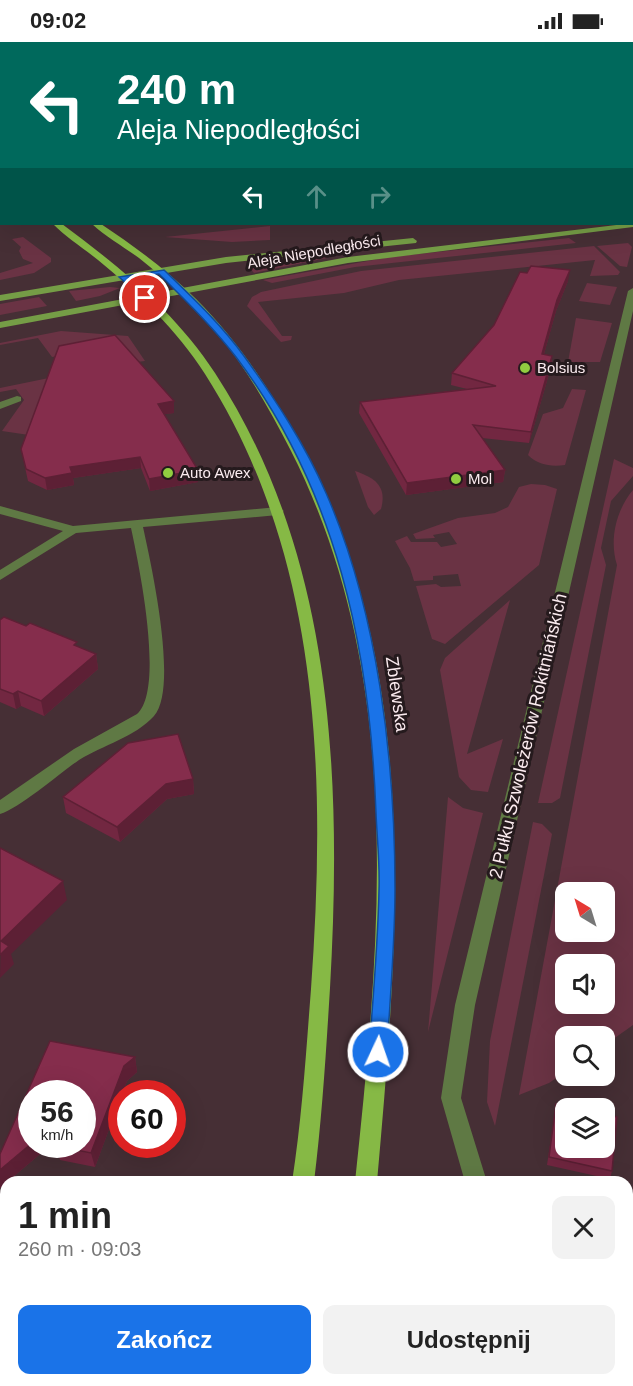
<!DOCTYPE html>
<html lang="pl">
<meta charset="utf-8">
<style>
body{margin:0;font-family:Helvetica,sans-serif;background:#f2f2f2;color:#222;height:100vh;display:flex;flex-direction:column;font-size:22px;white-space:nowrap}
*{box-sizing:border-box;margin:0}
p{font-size:20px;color:#767676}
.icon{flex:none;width:33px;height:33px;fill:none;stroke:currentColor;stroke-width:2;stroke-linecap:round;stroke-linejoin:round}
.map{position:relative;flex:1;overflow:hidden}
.details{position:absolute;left:0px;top:1134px;width:633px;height:210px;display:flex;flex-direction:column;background:#fff;border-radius:18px 18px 0 0;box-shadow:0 6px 24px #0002}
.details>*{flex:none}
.top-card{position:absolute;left:0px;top:0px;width:633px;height:183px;box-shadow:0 6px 24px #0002;background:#00695c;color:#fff;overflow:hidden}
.needle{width:39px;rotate:322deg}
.tools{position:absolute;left:555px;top:840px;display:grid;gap:12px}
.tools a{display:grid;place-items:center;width:60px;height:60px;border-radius:12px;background:#fff;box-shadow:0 6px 24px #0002;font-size:30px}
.speed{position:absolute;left:18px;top:1038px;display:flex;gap:12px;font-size:30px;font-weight:700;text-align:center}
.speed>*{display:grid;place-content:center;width:78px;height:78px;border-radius:50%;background:#fff;box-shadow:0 6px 24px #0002;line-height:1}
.speed small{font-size:15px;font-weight:400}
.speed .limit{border:9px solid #d22;background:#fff;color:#111}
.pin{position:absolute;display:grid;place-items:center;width:51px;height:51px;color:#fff;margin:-26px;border:3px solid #fff;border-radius:50%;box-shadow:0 2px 6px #0007}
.me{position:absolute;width:66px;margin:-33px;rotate:3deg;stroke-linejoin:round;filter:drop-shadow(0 0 4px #0008)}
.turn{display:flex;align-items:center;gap:21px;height:126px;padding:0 18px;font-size:27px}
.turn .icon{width:78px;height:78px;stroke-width:2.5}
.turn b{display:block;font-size:42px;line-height:51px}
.lanes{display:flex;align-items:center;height:57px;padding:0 18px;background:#0003;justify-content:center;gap:30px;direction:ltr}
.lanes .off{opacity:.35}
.round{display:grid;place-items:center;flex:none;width:63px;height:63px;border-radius:12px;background:#f2f2f2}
.head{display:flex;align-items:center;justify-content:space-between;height:102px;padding:0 18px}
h1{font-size:36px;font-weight:700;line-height:45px}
.cta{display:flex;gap:12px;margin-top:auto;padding:12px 18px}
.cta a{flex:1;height:69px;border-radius:12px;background:#1a73e8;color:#fff;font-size:24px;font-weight:700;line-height:69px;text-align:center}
.cta a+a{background:#f2f2f2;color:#222}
.status{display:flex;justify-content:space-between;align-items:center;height:42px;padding:0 30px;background:#fff;direction:ltr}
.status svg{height:16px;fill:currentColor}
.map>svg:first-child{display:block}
.green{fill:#6a3344;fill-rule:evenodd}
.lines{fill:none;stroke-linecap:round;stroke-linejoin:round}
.street{fill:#5f7944;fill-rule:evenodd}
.secondary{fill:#759d46;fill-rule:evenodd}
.primary{fill:#86b945;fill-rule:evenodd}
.wall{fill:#722741}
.shaded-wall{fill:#5d2035}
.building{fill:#852d4c;stroke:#5d2035;stroke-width:1.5}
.route{fill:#1a73e8;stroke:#114b97;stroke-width:1.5}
.poi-dot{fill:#91cd40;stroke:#251a1d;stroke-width:2}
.labels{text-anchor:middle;stroke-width:6;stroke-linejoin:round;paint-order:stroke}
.far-street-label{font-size:15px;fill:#fbebef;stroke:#251a1d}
.far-poi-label{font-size:15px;fill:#fbebef;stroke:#251a1d;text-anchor:start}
.street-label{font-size:18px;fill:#fbebef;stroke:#251a1d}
</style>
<div class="status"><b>09:02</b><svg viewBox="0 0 49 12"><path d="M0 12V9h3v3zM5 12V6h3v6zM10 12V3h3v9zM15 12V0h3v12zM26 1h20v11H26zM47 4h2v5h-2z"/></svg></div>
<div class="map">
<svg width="633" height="1344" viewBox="0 0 633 1344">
<rect width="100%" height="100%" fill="#462f35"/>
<g class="green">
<path d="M270,184V198L232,200L165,195Z"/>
<path d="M23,195L51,216V220L34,231L0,238V231L33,221L23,217L19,209L21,205L12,197Z"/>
<path d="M569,196L576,201L355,225L272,241L263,238L390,215Z"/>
<path d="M628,201L632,205L627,225L620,224L597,204Z"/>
<path d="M594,204L620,230L618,233L590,234L595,218L399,238L344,251L258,260L282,294H292L291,298L281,300L247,264L252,255L261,250L361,229Z"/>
<path d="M327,216L254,231L247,223L323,215Z"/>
<path d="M587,241L617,245L610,263L579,259Z"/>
<path d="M110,245L120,246L100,254L76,259L69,249Z"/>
<path d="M39,255L47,264L0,273V262Z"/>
<path d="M576,276L612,281L600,320H568Z"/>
<path d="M61,289L128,294L145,319L94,325L117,303L52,315L38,296L0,303V301Z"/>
<path d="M78,330L29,393L2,389L24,358L16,347L0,350V346Z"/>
<path d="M572,347L586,348L565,423C551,425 538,423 528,413L543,372L563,366Z"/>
<path d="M614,417L633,426V434L611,459L601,506L606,523L560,756L552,761H538Z"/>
<path d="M355,429C376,436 387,445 381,467L374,473L368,465Z"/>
<path d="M531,442L545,443L557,447L539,523L445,602L432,597L416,544L436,542L441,545L461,544L458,532L433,534V538L414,539L410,526L395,499L407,494L411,500H437L441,505L457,502L449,490L433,493L435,496L416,497L413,492L458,476L495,471L508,465L519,445Z"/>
<path d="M633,448V983L605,1003L604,994H566L565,1030L549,1041L519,1053L617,523C609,498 616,468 633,448ZM566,850H604V890H566ZM566,922H604V962H566Z"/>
<path d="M510,558L467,712L503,697L488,750L471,748L459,735L440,628L445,616Z"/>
<path d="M448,755L463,766L483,771L428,990Z"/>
<path d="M533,780L542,782L552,792L495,1084L487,1060L490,999Z"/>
</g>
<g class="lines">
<g class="street">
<path d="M444,0H453L441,2Z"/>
<rect x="0" y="85" width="2" height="5"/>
<path d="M633,246V269L475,963L461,1056L487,1140H465L441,1056L455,963L628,249Z"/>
<path d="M17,354L21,355V359L0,367V360Z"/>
<path d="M0,464L73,484L278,465L284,469L278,473L143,485C151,522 179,646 154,674C135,695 103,703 79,718C60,731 20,766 0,772V758L74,707L137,672C165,647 139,523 131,486L76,491L0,538V528L63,489L0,472Z"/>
<path d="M627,1210L633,1212V1234L627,1232Z"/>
</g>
<g class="secondary">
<path d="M633,181V185L348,221L0,286V280L348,215Z"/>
<path d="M413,196L417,199L416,201L226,221L0,259V253L226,215Z"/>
</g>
<g class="primary">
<rect x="0" y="111" width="2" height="5"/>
<rect x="0" y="137" width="2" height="5"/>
<path d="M53,182H62C119,224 176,271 215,331C334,513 342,736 330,946C326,1011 322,1076 314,1140H292C302,1076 306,1011 311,947C326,738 322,515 205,332C177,288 138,251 98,218C83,206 66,195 53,182Z"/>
<path d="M92,182H101C134,204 167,228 196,257C239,300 272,350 300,403C309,420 319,437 327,455C419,670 397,914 377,1140H355C381,895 406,636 291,409C270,368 248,329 219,293C195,264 168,239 139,216C124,205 106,195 92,182Z"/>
<path d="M259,1338H283L281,1344H257Z"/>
<path d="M327,1338H351L350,1344H326Z"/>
</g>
</g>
<g class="wall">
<path d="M568,239L556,269L544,312L552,314L551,325L529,401L482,396L505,428L503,440L406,453L359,371L360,360L467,347L451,343L452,331L494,283Z"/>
<path d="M59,304L174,371L164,372L198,440L150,449L141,426L73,436L74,443L47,448L28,439L21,407Z"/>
<path d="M0,578L78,605L96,612L98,627L44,674L21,664L16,667L0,660Z"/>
<path d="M193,737L194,752L167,757L120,800L66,771L63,755Z"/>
<path d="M50,999L135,1015L137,1030L127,1039L95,1125L60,1118L56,1104V1102H82V1052H32V1102H52L7,1140H6V1141L0,1146V1112Z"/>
<path d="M556,1062L612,1129L610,1137L547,1123Z"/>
<path d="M98,1338H116L115,1341Z"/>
<path d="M566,1338H627L633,1344H566Z"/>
</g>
<g class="shaded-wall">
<path d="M374,0H405L398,2H367Z"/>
<path d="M570,228L568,239L556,269L541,323L542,312L557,258Z"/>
<path d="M552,314L551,325L529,401L531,390Z"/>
<path d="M174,359V371L159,373L158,362Z"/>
<path d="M140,415L141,426L73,436L74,443L47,448L45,436L70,425Z"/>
<path d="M198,428V440L150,449L149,437Z"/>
<path d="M505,428L503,440L406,453L407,441Z"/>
<path d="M96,612L98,627L44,674L41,659Z"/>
<path d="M18,649L21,664L16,667L13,652Z"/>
<path d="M193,737L194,752L167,757L120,800L117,785L166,742Z"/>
<path d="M63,839L67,858L11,912L14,922L0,936L1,899Z"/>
<path d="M135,1015L137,1030L127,1039L95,1125L91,1111L124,1024Z"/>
<path d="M32,1101V1102H52L7,1140H6V1141L0,1146V1128Z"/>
</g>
<g class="building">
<path d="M0,0H374L367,2H2V71L0,70Z"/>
<path d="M553,0H633V24L632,27V2H552Z"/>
<path d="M531,224L570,228L557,258L542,312L552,314L531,390L473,383L505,428L407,441L360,360L496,344L452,331L494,283L520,230L527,231Z"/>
<path d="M115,293L174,359L158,362L198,428L149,437L140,415L70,425L72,431L45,436L26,427L21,407L59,304Z"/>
<path d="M4,575L26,584L30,581L77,600L74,603L96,612L41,659L18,649L13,652L0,647V578Z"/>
<path d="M178,692L193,737L166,742L117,785L63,755L128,701Z"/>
<path d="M0,806L63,839L1,899L9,904L0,913Z"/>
<path d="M50,999L135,1015L124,1024L91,1111L56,1104V1102H82V1052H32V1101L0,1128V1112Z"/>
<path d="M556,1062L577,1066H566V1106H604V1072L617,1075L612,1129L549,1115Z"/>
<path d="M6,1248V1261L3,1257Z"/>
<path d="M627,1311L633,1312V1344H568L569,1338H627Z"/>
</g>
<path class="route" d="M164,228C192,255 221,282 244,314C275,357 305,402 326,451C378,570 395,717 395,847C395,901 390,956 387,1010L384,1016L378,1018L372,1016L369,1010C373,956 378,902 379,848C380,822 377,796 376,771C370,607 337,449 236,315C213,285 186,259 159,232L129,236L149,256L145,258L119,235Z"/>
<g class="poi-dot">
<circle cx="525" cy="326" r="6"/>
<circle cx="168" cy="431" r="6"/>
<circle cx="456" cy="437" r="6"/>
</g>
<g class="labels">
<g class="far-street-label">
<text transform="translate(314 210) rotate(-10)" y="5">Aleja Niepodległości</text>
</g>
<g class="far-poi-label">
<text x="537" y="331">Bolsius</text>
<text x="180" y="436">Auto Awex</text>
<text x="468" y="442">Mol</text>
</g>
<g class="street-label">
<text transform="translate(397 652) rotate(82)" y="6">Zblewska</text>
<text transform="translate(528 694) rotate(-77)" y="6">2 Pułku Szwoleżerów Rokitniańskich</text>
</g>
</g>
</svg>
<div class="tools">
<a><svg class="needle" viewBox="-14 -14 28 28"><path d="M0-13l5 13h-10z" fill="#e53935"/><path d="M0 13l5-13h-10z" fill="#767676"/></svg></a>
<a><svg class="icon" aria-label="sound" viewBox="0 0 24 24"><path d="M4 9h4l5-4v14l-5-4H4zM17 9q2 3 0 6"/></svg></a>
<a><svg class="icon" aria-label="search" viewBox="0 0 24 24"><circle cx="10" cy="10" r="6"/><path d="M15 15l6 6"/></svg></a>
<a><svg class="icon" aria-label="layers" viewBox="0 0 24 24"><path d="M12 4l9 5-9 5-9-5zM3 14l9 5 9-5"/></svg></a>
</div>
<div class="speed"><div>56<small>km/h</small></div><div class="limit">60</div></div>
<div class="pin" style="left:145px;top:256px;background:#d93025"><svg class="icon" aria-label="arrive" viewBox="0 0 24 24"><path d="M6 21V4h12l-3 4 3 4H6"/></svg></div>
<svg class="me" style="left:378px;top:1010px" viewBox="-20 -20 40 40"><circle r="17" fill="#1a73e8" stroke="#fff" stroke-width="3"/><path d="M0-11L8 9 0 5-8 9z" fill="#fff"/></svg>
<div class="top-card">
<div class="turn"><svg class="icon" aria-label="left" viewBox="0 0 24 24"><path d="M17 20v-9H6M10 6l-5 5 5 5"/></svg><div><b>240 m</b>Aleja Niepodległości</div></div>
<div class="lanes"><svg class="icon" aria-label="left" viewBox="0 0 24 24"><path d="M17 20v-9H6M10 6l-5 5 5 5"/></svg><svg class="icon off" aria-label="ahead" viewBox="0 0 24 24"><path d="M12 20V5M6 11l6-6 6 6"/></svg><svg class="icon off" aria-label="right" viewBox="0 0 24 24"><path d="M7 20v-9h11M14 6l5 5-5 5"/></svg></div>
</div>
<section class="details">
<div class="head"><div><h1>1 min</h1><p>260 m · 09:03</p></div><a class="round"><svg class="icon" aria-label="close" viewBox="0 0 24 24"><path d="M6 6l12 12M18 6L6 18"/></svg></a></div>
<div class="cta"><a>Zakończ</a><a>Udostępnij</a></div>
</section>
</div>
